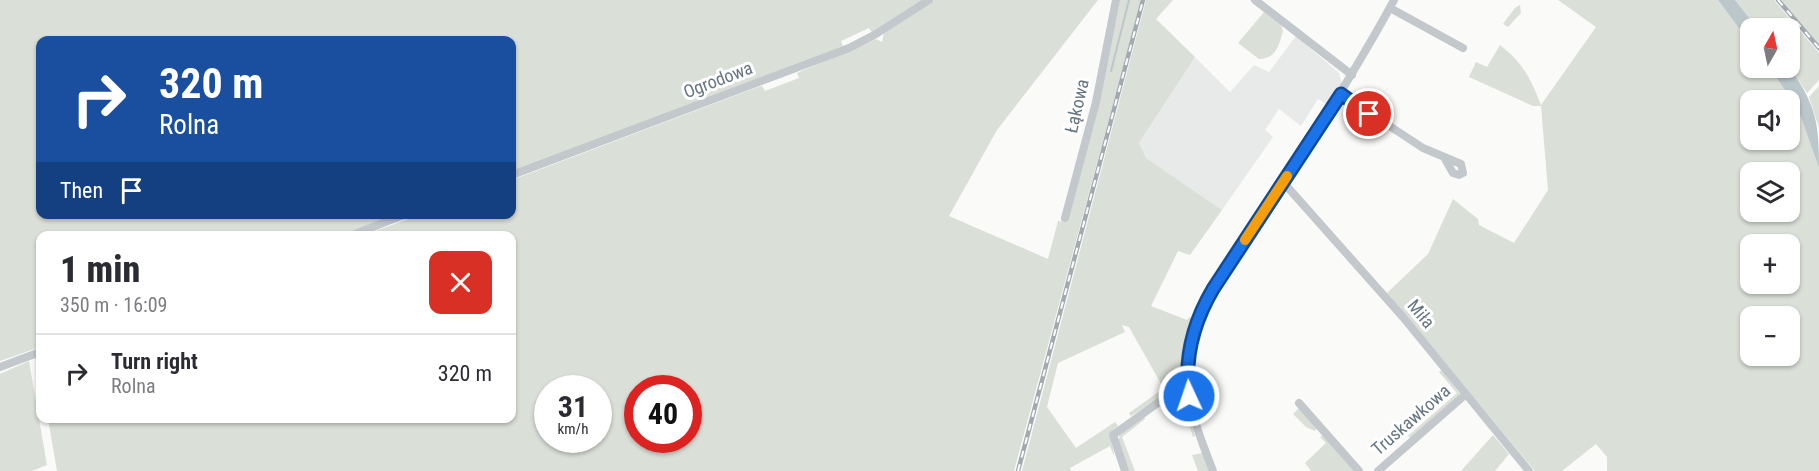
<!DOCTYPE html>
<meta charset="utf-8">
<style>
body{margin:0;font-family:"Roboto Condensed",sans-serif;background:#f2f2f3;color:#2b2b33;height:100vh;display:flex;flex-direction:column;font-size:22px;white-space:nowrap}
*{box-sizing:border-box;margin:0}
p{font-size:20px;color:#7c7c81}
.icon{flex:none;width:33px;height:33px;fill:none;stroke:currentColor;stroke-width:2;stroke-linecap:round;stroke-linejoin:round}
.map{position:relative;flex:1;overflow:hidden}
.panel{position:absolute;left:36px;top:231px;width:480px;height:192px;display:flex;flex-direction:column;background:#fff;border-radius:12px;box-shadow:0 2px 4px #0004}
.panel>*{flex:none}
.guide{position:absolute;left:36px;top:36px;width:480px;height:183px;border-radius:12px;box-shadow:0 2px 4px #0004;background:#1a4fa0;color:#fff;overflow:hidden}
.needle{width:39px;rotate:9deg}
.tools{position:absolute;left:1740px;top:18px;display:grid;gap:12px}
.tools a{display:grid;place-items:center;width:60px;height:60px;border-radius:12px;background:#fff;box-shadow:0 2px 4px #0004;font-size:30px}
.speed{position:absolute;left:534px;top:375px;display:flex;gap:12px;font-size:30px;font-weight:700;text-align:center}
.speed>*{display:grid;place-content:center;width:78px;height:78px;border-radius:50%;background:#fff;box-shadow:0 2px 4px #0004;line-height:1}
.speed small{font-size:15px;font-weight:400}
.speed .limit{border:9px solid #d22;background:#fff;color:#111}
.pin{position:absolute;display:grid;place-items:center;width:51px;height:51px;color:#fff;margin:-26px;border:3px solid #fff;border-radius:50%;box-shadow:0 2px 6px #0007}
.me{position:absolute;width:66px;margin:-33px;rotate:357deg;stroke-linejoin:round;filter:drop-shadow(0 0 4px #0008)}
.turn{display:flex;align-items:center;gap:21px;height:126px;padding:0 24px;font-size:27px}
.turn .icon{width:78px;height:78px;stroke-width:2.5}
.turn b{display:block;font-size:42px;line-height:51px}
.then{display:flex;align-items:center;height:57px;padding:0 24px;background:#0003;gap:12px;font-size:22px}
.round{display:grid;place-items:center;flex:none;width:63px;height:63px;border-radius:12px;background:#f2f2f3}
.overview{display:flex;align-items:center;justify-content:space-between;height:102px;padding:0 24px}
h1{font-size:36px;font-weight:800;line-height:45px}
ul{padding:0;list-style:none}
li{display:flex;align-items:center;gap:18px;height:78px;padding:0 24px;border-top:2px solid #e1e1e2}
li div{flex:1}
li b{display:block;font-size:22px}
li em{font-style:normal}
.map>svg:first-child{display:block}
.built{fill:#e8e9e9}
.green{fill:#dadfd7;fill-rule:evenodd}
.water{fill:#bbc7cb}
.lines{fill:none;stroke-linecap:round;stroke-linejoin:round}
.stream{stroke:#bbc7cb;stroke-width:2}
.minor{stroke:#c3c8cc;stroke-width:8}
.rail-casing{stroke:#a2aab0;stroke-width:4.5}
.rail{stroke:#fff;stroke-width:2;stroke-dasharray:7;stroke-linecap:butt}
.route-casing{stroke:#114b97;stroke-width:15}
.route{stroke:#1a73e8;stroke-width:10}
.slow{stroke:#f59e0b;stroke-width:10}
.labels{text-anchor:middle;stroke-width:6;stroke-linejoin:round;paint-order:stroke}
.street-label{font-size:18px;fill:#657683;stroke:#fff}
</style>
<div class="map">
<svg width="1819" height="471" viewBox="0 0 1819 471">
<rect width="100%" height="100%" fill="#fafaf8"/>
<path class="built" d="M1296,36L1339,73L1342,84L1328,105L1318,99L1301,126L1279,109L1265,130L1273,137L1222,210L1146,158L1139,143L1195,57L1230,92L1254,65L1269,72Z"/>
<g class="green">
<path d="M0,0H923L872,33L869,28L841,41L843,46L512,172V40H40V214L398,215L342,235L40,236V347L0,361Z"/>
<path d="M934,0H1098L997,130L949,216L1048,259L1058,221L1067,222L1099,101L1120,0H1141L1014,471H57L48,419L512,418V236L364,235L420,215L512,214V180L758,87L762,86L765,91L799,78L797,73L876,39L882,42L884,33ZM548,388H598V440H548ZM638,388H688V440H638Z"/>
<path d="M1146,0H1173L1156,19L1195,57L1139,143L1146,158L1222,210L1190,255L1178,251L1151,306L1187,320L1189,317L1192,319L1183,358L1182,380L1172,389H1164L1129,327L1122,325L1125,332L1058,363L1047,407L1076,448L1115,422L1118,426C1104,435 1114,443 1114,456L1110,446L1070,468L1071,471H1022Z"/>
<path d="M1558,0H1718L1750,43V68H1770L1796,105L1790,113V100H1750V140H1790V119L1798,109L1819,168V471H1607V457L1596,444L1562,471H1535L1387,293L1428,254L1453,199L1478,219L1479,225L1514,243L1548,190L1541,106H1533L1469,77L1476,62L1487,67L1500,45C1523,63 1531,79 1541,105L1596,27ZM1750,172H1790V212H1750ZM1750,244H1790V284H1750ZM1750,316H1790V356H1750Z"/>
<path d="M1735,0H1774L1819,53V80L1807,93L1790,67V28H1757Z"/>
<path d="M1780,0H1819V45Z"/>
<path d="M1520,5L1521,13L1508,27L1503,24L1515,8Z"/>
<path d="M1264,12L1281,25L1283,31C1279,45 1276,59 1259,59L1238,43Z"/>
<path d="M1819,86V128L1809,97Z"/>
<path d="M29,361L47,465L32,471H0V374Z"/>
<path d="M1442,370L1460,394L1410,438L1408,436L1457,393L1439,372Z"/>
<path d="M1160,391L1163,396L1131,416L1129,413Z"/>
<path d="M1183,391L1195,436L1193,437L1179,392Z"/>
<path d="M1299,408L1317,427L1315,431L1306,427L1293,414Z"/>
<path d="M1143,415L1145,419L1122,437L1135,471H1129L1118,443L1120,434Z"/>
<path d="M1323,435L1356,471H1311L1305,463L1326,443L1320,437Z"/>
<path d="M1493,435L1509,454L1495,471H1461Z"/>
<path d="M1202,453L1209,471H1198L1192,455Z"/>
</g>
<g class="water">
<path d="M1718,0H1735L1757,28H1750V43Z"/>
<path d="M1790,67C1816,107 1819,121 1819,168L1798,109L1770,68Z"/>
</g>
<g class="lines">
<path class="stream" d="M1111,71L1129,0"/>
<g class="minor">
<path d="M1255,0L1352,75"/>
<path d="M1390,8L1463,48"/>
<path d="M1341,94L1423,148L1461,164L1463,173L1459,175L1453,173L1445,159"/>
<path d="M512,175L849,48L876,34L929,0"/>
<path d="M1283,182L1402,316L1529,471"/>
<path d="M1065,218L1096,102L1116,0"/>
<path d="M350,236L406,214"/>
<path d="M0,367L40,352"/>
<path d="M1299,403L1359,471"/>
<path d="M1125,471L1113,435L1187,382"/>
<path d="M1213,471C1198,432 1182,395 1188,352C1196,296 1252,230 1283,183C1322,123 1360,63 1394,0"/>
<path d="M1378,471L1466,394"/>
</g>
<defs>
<g id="rail">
<path d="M1778,0L1819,48"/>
<path d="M1018,471L1143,0"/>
</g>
</defs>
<use href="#rail" class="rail-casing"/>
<use href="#rail" class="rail"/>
</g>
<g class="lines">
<defs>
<path id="route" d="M1189,396C1184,358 1193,323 1213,289L1341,94L1369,114"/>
</defs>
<use href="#route" class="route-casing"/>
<use href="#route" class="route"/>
<path class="slow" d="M1245,240L1287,176"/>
</g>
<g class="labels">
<g class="street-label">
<text transform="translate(718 80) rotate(-21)" y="6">Ogrodowa</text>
<text transform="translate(1077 106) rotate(-77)" y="6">Łąkowa</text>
<text transform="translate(1421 314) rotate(50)" y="6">Miła</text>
<text transform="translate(1411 420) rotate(-41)" y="6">Truskawkowa</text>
</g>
</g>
</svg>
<div class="tools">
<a><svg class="needle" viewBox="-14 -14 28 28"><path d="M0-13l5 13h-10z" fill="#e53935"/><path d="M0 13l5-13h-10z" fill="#7c7c81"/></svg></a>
<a><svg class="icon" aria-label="sound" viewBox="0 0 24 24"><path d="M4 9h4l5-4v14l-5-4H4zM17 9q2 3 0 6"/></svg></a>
<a><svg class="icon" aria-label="layers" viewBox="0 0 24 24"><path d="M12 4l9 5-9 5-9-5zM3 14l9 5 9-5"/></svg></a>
<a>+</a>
<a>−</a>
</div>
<div class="speed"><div>31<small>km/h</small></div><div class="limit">40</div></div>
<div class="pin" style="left:1369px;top:114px;background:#d93025"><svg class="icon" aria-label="arrive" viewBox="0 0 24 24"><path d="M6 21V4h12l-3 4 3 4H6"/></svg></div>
<svg class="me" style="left:1189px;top:396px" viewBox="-20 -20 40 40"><circle r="17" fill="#1a73e8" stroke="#fff" stroke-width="3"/><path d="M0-11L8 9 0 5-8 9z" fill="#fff"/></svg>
<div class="guide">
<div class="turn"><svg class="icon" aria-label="right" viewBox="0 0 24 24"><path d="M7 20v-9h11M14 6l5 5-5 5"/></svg><div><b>320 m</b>Rolna</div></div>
<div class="then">Then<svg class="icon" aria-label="arrive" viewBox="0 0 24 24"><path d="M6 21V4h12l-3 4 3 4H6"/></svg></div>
</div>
<section class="panel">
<div class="overview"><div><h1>1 min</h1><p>350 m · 16:09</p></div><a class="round" style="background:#d93025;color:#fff"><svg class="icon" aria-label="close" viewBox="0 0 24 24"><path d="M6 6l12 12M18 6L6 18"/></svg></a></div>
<ul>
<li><svg class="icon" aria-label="right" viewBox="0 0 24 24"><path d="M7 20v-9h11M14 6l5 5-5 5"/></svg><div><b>Turn right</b><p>Rolna</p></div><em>320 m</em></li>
</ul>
</section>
</div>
